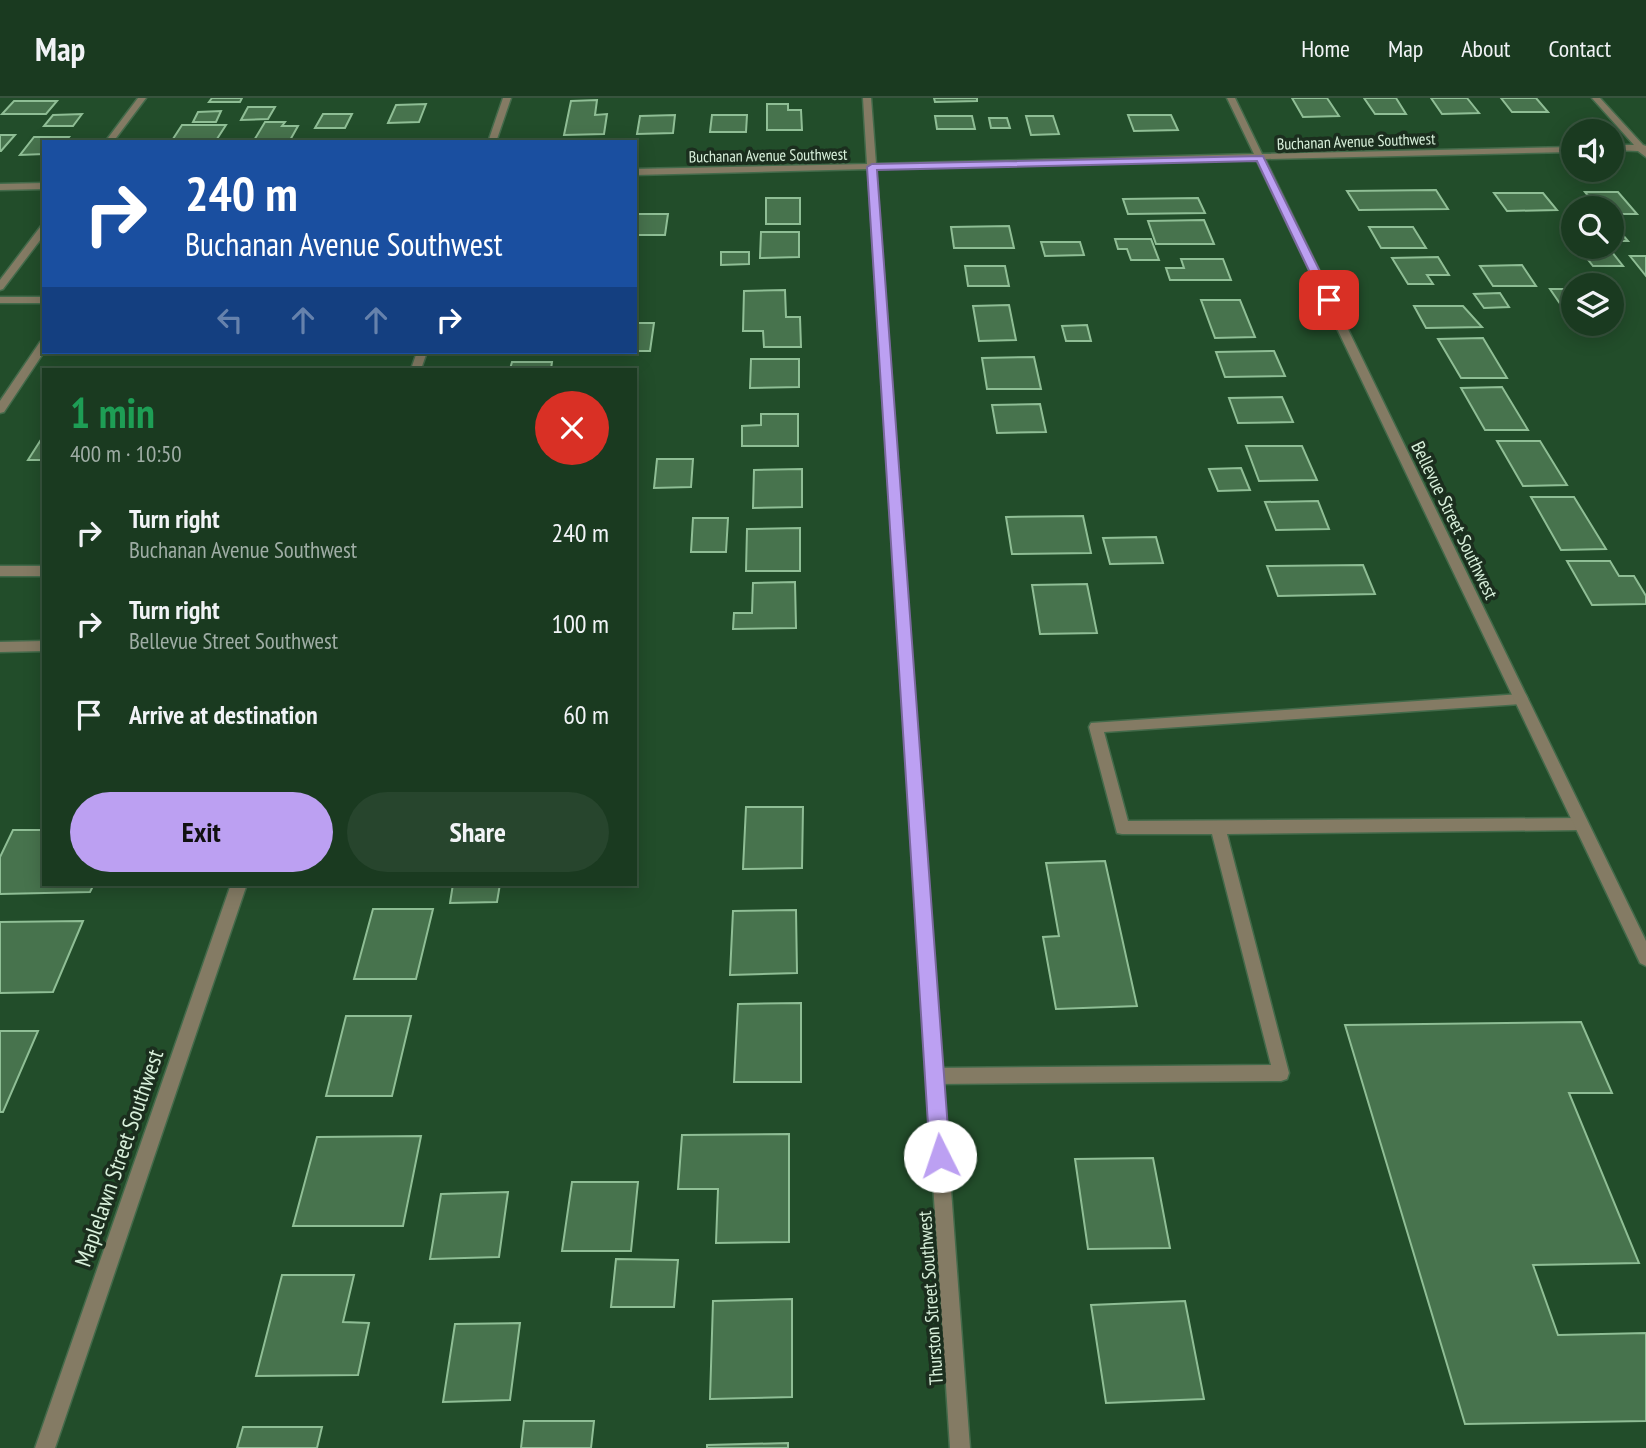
<!DOCTYPE html>
<meta charset="utf-8">
<style>
body{margin:0;font-family:"PT Sans Narrow",sans-serif;background:#27452d;color:#f1f3f6;height:100vh;display:flex;flex-direction:column;font-size:26px;white-space:nowrap}
*{box-sizing:border-box;margin:0}
p{font-size:23px;color:#9fada5}
.icon{flex:none;width:38px;height:38px;fill:none;stroke:currentColor;stroke-width:2;stroke-linecap:round;stroke-linejoin:round}
.map{position:relative;flex:1;overflow:hidden}
.sheet{position:absolute;left:42px;top:270px;width:595px;height:518px;display:flex;flex-direction:column;background:#1a3a20;border-radius:0px;box-shadow:0 4px 18px #0003,0 0 0 2px #38543e}
.sheet>*{flex:none}
.guide{position:absolute;left:42px;top:42px;width:595px;height:214px;border-radius:0px;box-shadow:0 4px 18px #0003,0 0 0 2px #38543e;background:#1a4fa0;color:#fff;overflow:hidden}
.buttons{position:absolute;left:1561px;top:21px;display:grid;gap:14px}
.buttons a{display:grid;place-items:center;width:63px;height:63px;border-radius:50%;background:#1a3a20;box-shadow:0 4px 18px #0003,0 0 0 2px #38543e;font-size:35px}
.pin{position:absolute;display:grid;place-items:center;width:60px;height:60px;color:#fff;margin:-30px;border-radius:14px;box-shadow:0 4px 10px #0006}
.me{position:absolute;width:77px;margin:-38px;rotate:356deg;stroke-linejoin:round;filter:drop-shadow(0 0 5px #0008)}
.turn{display:flex;align-items:center;gap:24px;height:147px;padding:0 28px;font-size:32px}
.turn .icon{width:91px;height:91px;stroke-width:2.5}
.turn b{display:block;font-size:49px;line-height:60px}
.lanes{display:flex;align-items:center;height:66px;padding:0 28px;background:#0003;justify-content:center;gap:35px;direction:ltr}
.lanes .off{opacity:.35}
.round{display:grid;place-items:center;flex:none;width:74px;height:74px;border-radius:37px;background:#27452d}
.headline{display:flex;align-items:center;justify-content:space-between;height:119px;padding:0 28px}
h1{font-size:42px;font-weight:700;line-height:52px;color:#1e9e55}
.action{display:flex;gap:14px;margin-top:auto;padding:14px 28px}
.action a{flex:1;height:80px;border-radius:42px;background:#bca0f2;color:#111;font-size:28px;font-weight:700;line-height:80px;text-align:center}
.action a+a{background:#27452d;color:#f1f3f6}
ul{padding:0;list-style:none}
li{display:flex;align-items:center;gap:21px;height:91px;padding:0 28px}
li div{flex:1}
li b{display:block;font-size:26px}
li em{font-style:normal}
header{display:flex;align-items:center;gap:42px;box-sizing:border-box;height:98px;padding:0 35px;background:#1a3a20;border-bottom:2px solid #38543e}
header strong{font-size:33px}
nav{display:flex;gap:38px;margin-inline-start:auto;font-size:24px}
.map>svg:first-child{display:block}
.building{fill:#47734d;stroke:#8fbe95;stroke-width:2}
.lines{fill:none;stroke-linecap:round;stroke-linejoin:round}
.lane-casing{stroke:#436a4a;stroke-width:3}
.street-casing{stroke:#436a4a;stroke-width:3}
.lane{fill:#847b64;fill-rule:evenodd}
.street{fill:#847b64;fill-rule:evenodd}
.route{fill:#bca0f2;stroke:#7a689d;stroke-width:2}
.labels{text-anchor:middle;stroke-width:7;stroke-linejoin:round;paint-order:stroke}
.far-street-label{font-size:16px;fill:#d8f0db;stroke:#1b2e1e}
.street-label{font-size:19px;fill:#d8f0db;stroke:#1b2e1e}
.near-street-label{font-size:23px;fill:#d8f0db;stroke:#1b2e1e}
</style>
<header>
<strong>Map</strong>
<nav><a>Home</a><a>Map</a><a>About</a><a>Contact</a></nav>
</header>
<div class="map">
<svg width="1646" height="1350" viewBox="0 0 1646 1350">
<rect width="100%" height="100%" fill="#224d2a"/>
<g class="building">
<path d="M212,0H242L240,4H209Z"/>
<path d="M934,0H977V3L935,4Z"/>
<path d="M1292,0H1327L1339,18L1303,19Z"/>
<path d="M1364,0H1396L1406,16H1375Z"/>
<path d="M1431,0H1467L1479,15L1442,16Z"/>
<path d="M1501,0H1536L1548,14H1512Z"/>
<path d="M597,2L595,17L607,16L604,36L564,37L571,3Z"/>
<path d="M14,3H57L46,16H2Z"/>
<path d="M426,6L419,24L388,25L396,7Z"/>
<path d="M767,6H788V12H801L802,32H767Z"/>
<path d="M248,9H275L268,21L241,22Z"/>
<path d="M221,13L216,24H193L198,14Z"/>
<path d="M82,16L73,28H44L53,17Z"/>
<path d="M323,16H352L345,30H315Z"/>
<path d="M675,17L673,35L637,36L640,18Z"/>
<path d="M712,17H747L746,34H710Z"/>
<path d="M1128,17H1171L1178,32L1134,33Z"/>
<path d="M935,18H972L975,31H937Z"/>
<path d="M1026,18H1053L1059,36L1031,37Z"/>
<path d="M989,20H1007L1010,30H991Z"/>
<path d="M265,24H285L282,28H298L289,44H253Z"/>
<path d="M182,27H226L215,44H171Z"/>
<path d="M0,37H15L1,53H0Z"/>
<path d="M34,39H69L65,44H44V56L20,57Z"/>
<path d="M1436,92L1448,111L1359,112L1347,93Z"/>
<path d="M1585,94H1618L1637,116H1612V110H1598Z"/>
<path d="M1494,95H1543L1557,112L1507,113Z"/>
<rect x="766" y="100" width="34" height="26"/>
<path d="M1198,100L1205,115L1128,116L1123,101Z"/>
<path d="M635,116H668L665,137H635Z"/>
<path d="M1204,122L1214,146H1156L1148,123Z"/>
<path d="M1009,128L1014,150H954L951,129Z"/>
<path d="M1369,129H1413L1426,150H1381Z"/>
<path d="M1612,129H1616L1628,143H1612Z"/>
<path d="M761,134H799V159L760,160Z"/>
<path d="M1115,141H1151L1159,162H1131L1127,151H1118Z"/>
<path d="M1041,144H1080L1084,157L1045,158Z"/>
<path d="M1578,149H1608L1623,168H1593Z"/>
<path d="M721,154H749V166L721,167Z"/>
<path d="M1630,158H1646V178Z"/>
<path d="M1438,159L1449,177H1427L1433,186H1408L1392,160Z"/>
<path d="M1181,161H1223L1231,182H1170L1166,170H1184Z"/>
<path d="M1522,167L1536,188H1493L1480,168Z"/>
<path d="M965,168H1005L1009,188H968Z"/>
<path d="M1550,191H1573V212L1565,213Z"/>
<path d="M785,192L786,219H800L801,249H764L763,233H743L744,193Z"/>
<path d="M1500,195L1509,209L1484,210L1474,196Z"/>
<path d="M1201,202H1240L1255,239L1215,240Z"/>
<path d="M1009,207L1016,242L979,243L973,208Z"/>
<path d="M1414,208H1463L1482,229L1426,230Z"/>
<path d="M635,225H654L650,253H635Z"/>
<path d="M1087,227L1091,243H1066L1062,228Z"/>
<path d="M1483,240L1507,280H1461L1438,241Z"/>
<path d="M1274,253L1285,278L1225,279L1216,254Z"/>
<path d="M1034,259L1041,291H987L982,260Z"/>
<path d="M751,261H799V289L750,290Z"/>
<path d="M512,264H552L551,271H510Z"/>
<path d="M1502,289L1528,332H1485L1461,290Z"/>
<path d="M1282,299L1293,324L1238,325L1229,300Z"/>
<path d="M1040,306L1046,334L997,335L992,307Z"/>
<path d="M761,316H798V348H742V328L761,327Z"/>
<path d="M44,337V362H28Z"/>
<path d="M1497,343H1540L1567,387L1523,388Z"/>
<path d="M1246,348H1302L1317,382L1259,383Z"/>
<path d="M657,361H693L691,389L654,390Z"/>
<path d="M1241,370L1250,392L1218,393L1209,371Z"/>
<path d="M802,371V409L753,410L754,372Z"/>
<path d="M1531,399H1574L1606,451L1561,452Z"/>
<path d="M1318,403L1329,431L1276,432L1265,404Z"/>
<path d="M1083,418L1091,455L1012,456L1006,419Z"/>
<path d="M693,420H728L726,454H691Z"/>
<path d="M800,430V473H746L747,431Z"/>
<path d="M1156,439L1163,465L1110,466L1103,440Z"/>
<path d="M1567,463H1610L1619,478H1634L1646,498V506L1592,507Z"/>
<path d="M1363,467L1375,496L1278,498L1267,468Z"/>
<path d="M795,484L796,530L733,531L734,515H752L753,485Z"/>
<path d="M1087,486L1097,535L1040,536L1032,487Z"/>
<path d="M746,709H803L802,770L743,771Z"/>
<path d="M13,732H44V786H94L90,794L0,796V759Z"/>
<path d="M1105,763L1137,908L1056,911L1043,839L1059,838L1046,765Z"/>
<path d="M453,786H500L497,804L450,805Z"/>
<path d="M373,811H433L416,881H354Z"/>
<path d="M796,812L797,875L730,877L733,813Z"/>
<path d="M83,823L53,894L0,895V824Z"/>
<path d="M801,905V984H734L738,906Z"/>
<path d="M346,918H411L392,998H326Z"/>
<path d="M1581,924L1612,995H1569L1639,1165L1533,1167L1558,1237L1646,1235V1323L1465,1326L1345,927Z"/>
<path d="M0,933H38L3,1014H0Z"/>
<path d="M789,1036V1144L716,1145L718,1091H678L682,1037Z"/>
<path d="M421,1038L403,1128H293L317,1039Z"/>
<path d="M1153,1060L1170,1150L1088,1151L1075,1061Z"/>
<path d="M572,1084H638L631,1153H562Z"/>
<path d="M508,1094L499,1159L430,1161L441,1096Z"/>
<path d="M616,1161L678,1162L674,1209H611Z"/>
<path d="M282,1177H354L343,1224L369,1225L358,1277L256,1278Z"/>
<path d="M792,1201V1299L710,1301L713,1203Z"/>
<path d="M1185,1203L1204,1301L1106,1305L1091,1207Z"/>
<path d="M520,1225L510,1302L443,1304L455,1226Z"/>
<path d="M524,1323H594L591,1350H521Z"/>
<path d="M243,1329H322L317,1350H237Z"/>
<path d="M788,1345V1350H707V1347Z"/>
</g>
<g class="lines">
<defs>
<g id="lane">
<rect x="0" y="199" width="44" height="6"/>
<path d="M44,243V254L4,314L0,315V303L40,244Z"/>
<rect x="0" y="468" width="44" height="10"/>
<path d="M44,543V553L0,554V544Z"/>
<path d="M1521,596L1526,597L1528,601L1526,605L1521,606L1104,634L1128,723L1581,720L1586,721L1588,726L1586,731L1581,732L1227,736L1289,975L1287,981L1281,983L934,986L928,984L926,978L928,972L934,970L1271,967L1212,736H1122L1117,735L1089,629L1091,625Z"/>
</g>
<g id="street">
<path d="M138,0H146L113,44H105Z"/>
<path d="M503,0H511L496,44H488Z"/>
<path d="M863,0H871L876,66L1254,56L1227,0H1235L1262,56L1573,49V54L1265,61L1646,843V868L1640,865L1256,61L876,71L970,1350H950L868,71L635,77V71L867,66Z"/>
<path d="M1592,0H1600L1643,47L1646,48V59L1638,53L1612,52V47H1634Z"/>
<path d="M44,85V91L0,92V86Z"/>
<path d="M44,127V137L3,191L0,192V182L41,128Z"/>
<path d="M417,254H427L421,271H411Z"/>
<path d="M231,786H247L55,1350H35Z"/>
</g>
</defs>
<use href="#lane" class="lane-casing"/>
<use href="#street" class="street-casing"/>
<use href="#lane" class="lane"/>
<use href="#street" class="street"/>
</g>
<path class="route" d="M1263,58L1334,202L1333,204L1323,202L1257,63L877,72L950,1058L947,1065L940,1068L933,1065L930,1058L867,69L872,66Z"/>
<g class="labels">
<g class="far-street-label">
<text transform="translate(1356 43) rotate(-2)" y="6">Buchanan Avenue Southwest</text>
<text transform="translate(768 57) rotate(-1)" y="6">Buchanan Avenue Southwest</text>
</g>
<g class="street-label">
<text transform="translate(1455 422) rotate(64)" y="7">Bellevue Street Southwest</text>
<text transform="translate(930 1200) rotate(-94)" y="7">Thurston Street Southwest</text>
</g>
<g class="near-street-label">
<text transform="translate(119 1060) rotate(-71)" y="8">Maplelawn Street Southwest</text>
</g>
</g>
</svg>
<div class="buttons">
<a><svg class="icon" aria-label="sound" viewBox="0 0 24 24"><path d="M4 9h4l5-4v14l-5-4H4zM17 9q2 3 0 6"/></svg></a>
<a><svg class="icon" aria-label="search" viewBox="0 0 24 24"><circle cx="10" cy="10" r="6"/><path d="M15 15l6 6"/></svg></a>
<a><svg class="icon" aria-label="layers" viewBox="0 0 24 24"><path d="M12 4l9 5-9 5-9-5zM3 14l9 5 9-5"/></svg></a>
</div>
<div class="pin" style="left:1329px;top:202px;background:#d93025"><svg class="icon" aria-label="arrive" viewBox="0 0 24 24"><path d="M6 21V4h12l-3 4 3 4H6"/></svg></div>
<svg class="me" style="left:940px;top:1058px" viewBox="-20 -20 40 40"><circle r="19" fill="#fff"/><path d="M0-13L10 11 0 6-10 11z" fill="#bca0f2"/></svg>
<div class="guide">
<div class="turn"><svg class="icon" aria-label="right" viewBox="0 0 24 24"><path d="M7 20v-9h11M14 6l5 5-5 5"/></svg><div><b>240 m</b>Buchanan Avenue Southwest</div></div>
<div class="lanes"><svg class="icon off" aria-label="left" viewBox="0 0 24 24"><path d="M17 20v-9H6M10 6l-5 5 5 5"/></svg><svg class="icon off" aria-label="ahead" viewBox="0 0 24 24"><path d="M12 20V5M6 11l6-6 6 6"/></svg><svg class="icon off" aria-label="ahead" viewBox="0 0 24 24"><path d="M12 20V5M6 11l6-6 6 6"/></svg><svg class="icon" aria-label="right" viewBox="0 0 24 24"><path d="M7 20v-9h11M14 6l5 5-5 5"/></svg></div>
</div>
<section class="sheet">
<div class="headline"><div><h1>1 min</h1><p>400 m · 10:50</p></div><a class="round" style="background:#d93025;color:#fff"><svg class="icon" aria-label="close" viewBox="0 0 24 24"><path d="M6 6l12 12M18 6L6 18"/></svg></a></div>
<ul>
<li><svg class="icon" aria-label="right" viewBox="0 0 24 24"><path d="M7 20v-9h11M14 6l5 5-5 5"/></svg><div><b>Turn right</b><p>Buchanan Avenue Southwest</p></div><em>240 m</em></li>
<li><svg class="icon" aria-label="right" viewBox="0 0 24 24"><path d="M7 20v-9h11M14 6l5 5-5 5"/></svg><div><b>Turn right</b><p>Bellevue Street Southwest</p></div><em>100 m</em></li>
<li><svg class="icon" aria-label="arrive" viewBox="0 0 24 24"><path d="M6 21V4h12l-3 4 3 4H6"/></svg><div><b>Arrive at destination</b></div><em>60 m</em></li>
</ul>
<div class="action"><a>Exit</a><a>Share</a></div>
</section>
</div>
